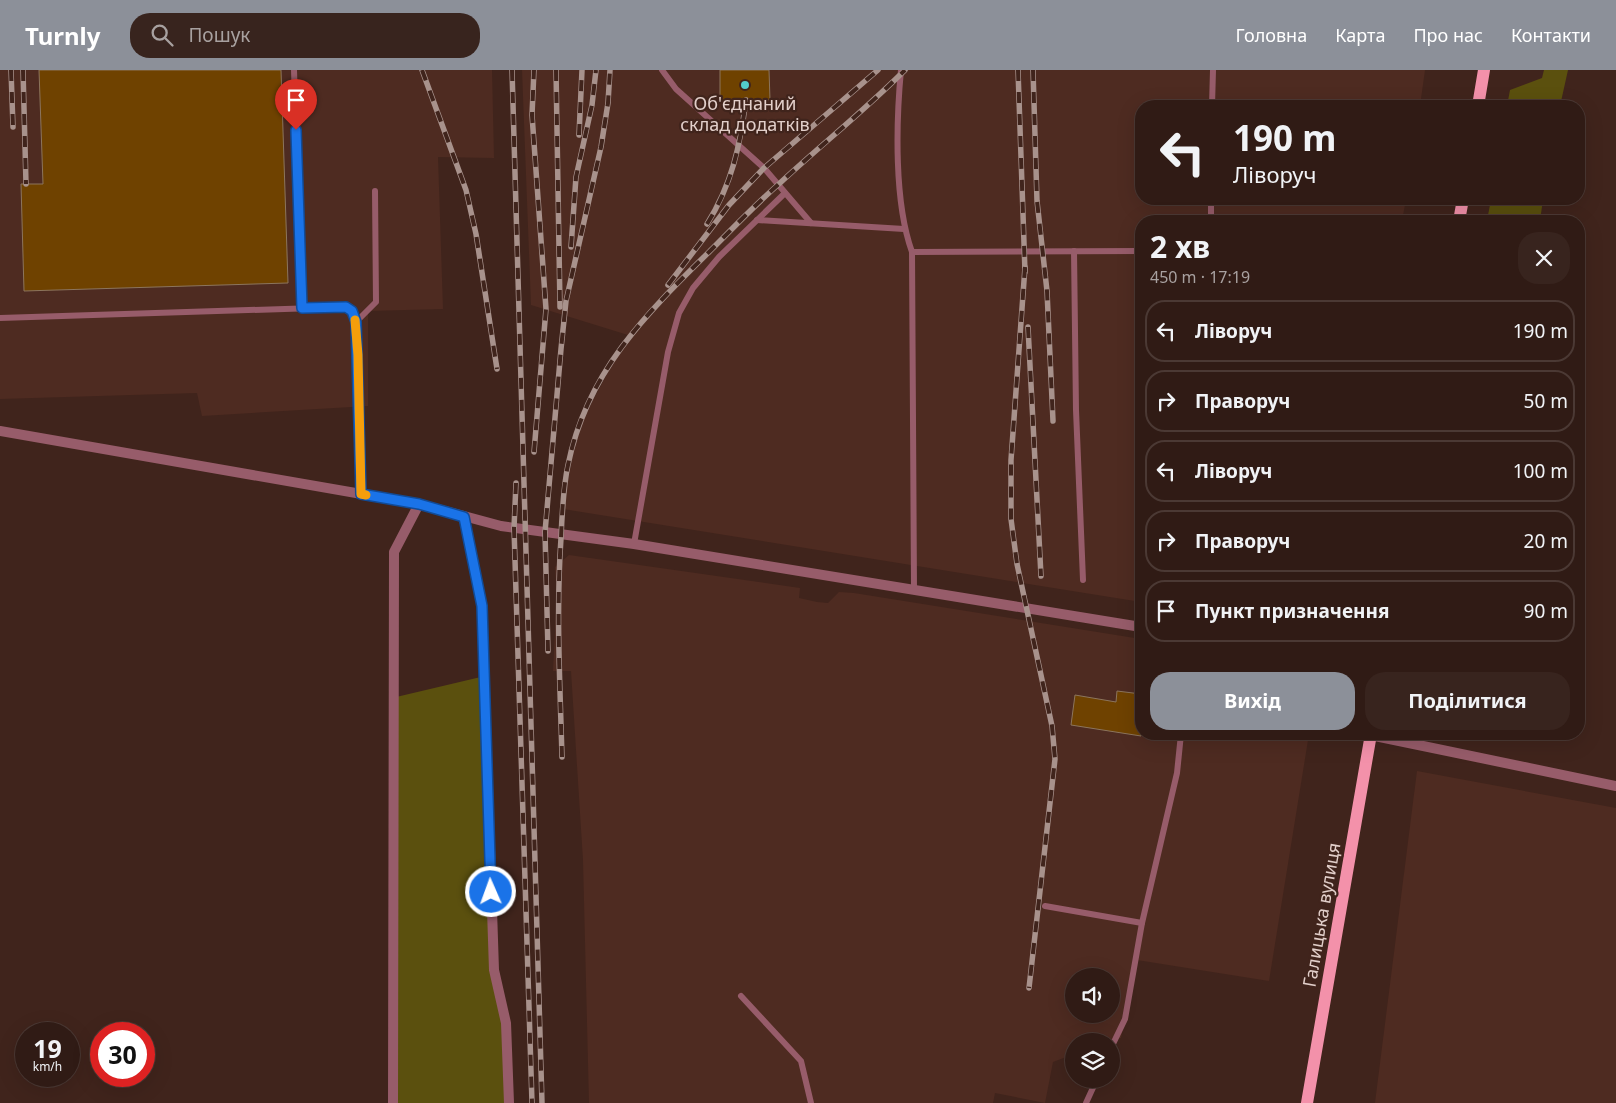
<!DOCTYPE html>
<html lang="uk">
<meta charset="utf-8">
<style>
body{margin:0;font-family:"Noto Sans",sans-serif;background:#38241e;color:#f1f3f6;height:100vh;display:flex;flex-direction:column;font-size:19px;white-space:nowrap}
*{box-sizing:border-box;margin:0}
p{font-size:16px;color:#a8a1a0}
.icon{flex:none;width:28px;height:28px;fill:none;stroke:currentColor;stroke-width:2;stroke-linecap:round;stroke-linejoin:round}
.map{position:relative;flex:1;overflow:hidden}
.side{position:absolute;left:1135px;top:145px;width:450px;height:525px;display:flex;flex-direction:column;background:#301b15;border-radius:20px;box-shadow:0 5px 20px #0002,0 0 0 1px #4b3934}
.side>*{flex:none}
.top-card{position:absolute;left:1135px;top:30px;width:450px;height:105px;border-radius:20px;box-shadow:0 5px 20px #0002,0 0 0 1px #4b3934;background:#301b15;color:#f1f3f6;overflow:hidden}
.buttons{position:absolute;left:1065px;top:898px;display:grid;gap:10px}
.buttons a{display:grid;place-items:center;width:55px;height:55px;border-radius:50%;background:#301b15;box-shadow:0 5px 20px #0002,0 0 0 1px #4b3934;font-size:25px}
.speed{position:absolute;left:15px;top:952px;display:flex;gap:10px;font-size:25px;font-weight:700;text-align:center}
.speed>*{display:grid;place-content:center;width:65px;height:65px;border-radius:50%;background:#301b15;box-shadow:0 5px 20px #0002,0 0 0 1px #4b3934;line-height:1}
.speed small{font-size:12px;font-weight:400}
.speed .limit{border:8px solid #d22;background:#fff;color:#111}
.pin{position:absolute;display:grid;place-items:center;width:42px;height:42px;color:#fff;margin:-51px -21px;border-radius:50% 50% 50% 0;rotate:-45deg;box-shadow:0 0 5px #0007}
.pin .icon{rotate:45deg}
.me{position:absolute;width:55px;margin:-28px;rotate:358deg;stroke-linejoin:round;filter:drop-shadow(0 0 4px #0008)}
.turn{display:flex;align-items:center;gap:18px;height:105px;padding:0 15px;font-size:22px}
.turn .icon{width:65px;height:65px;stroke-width:2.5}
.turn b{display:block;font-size:35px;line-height:42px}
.round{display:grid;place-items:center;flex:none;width:52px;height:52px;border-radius:20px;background:#38241e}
.headline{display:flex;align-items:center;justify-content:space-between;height:85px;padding:0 15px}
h1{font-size:30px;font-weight:700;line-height:38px}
.cta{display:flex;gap:10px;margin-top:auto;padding:10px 15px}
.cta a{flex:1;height:58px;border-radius:20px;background:#8c9099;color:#fff;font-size:20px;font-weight:700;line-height:58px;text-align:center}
.cta a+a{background:#38241e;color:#f1f3f6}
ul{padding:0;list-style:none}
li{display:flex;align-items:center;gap:15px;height:62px;margin:0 10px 8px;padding:0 5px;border:2px solid #4b3934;border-radius:20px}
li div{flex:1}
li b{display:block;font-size:19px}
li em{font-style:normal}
header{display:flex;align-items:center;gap:30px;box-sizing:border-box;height:70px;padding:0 25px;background:#8c9099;color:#fff}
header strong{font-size:24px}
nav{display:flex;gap:28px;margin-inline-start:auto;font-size:18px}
.search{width:350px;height:45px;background:#38241e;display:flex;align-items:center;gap:12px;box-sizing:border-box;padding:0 18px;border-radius:20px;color:#a8a1a0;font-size:19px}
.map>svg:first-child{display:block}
.built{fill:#4e2b21;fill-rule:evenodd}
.green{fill:#5b500e}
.building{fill:#6f4200;stroke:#8c755d}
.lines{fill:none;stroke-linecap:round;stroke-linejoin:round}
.service{stroke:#975c6a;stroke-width:6}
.minor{stroke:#975c6a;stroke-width:10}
.tertiary{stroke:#975c6a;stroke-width:10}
.primary{stroke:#f391aa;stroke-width:12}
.rail-casing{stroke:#a8928c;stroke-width:5.5}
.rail{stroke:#40241c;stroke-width:4;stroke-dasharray:11;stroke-linecap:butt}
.route-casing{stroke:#114b97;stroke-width:12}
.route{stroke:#1a73e8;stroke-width:9}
.slow{stroke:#f59e0b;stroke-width:9}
.poi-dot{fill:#52cdcc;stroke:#40241c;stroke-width:2}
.labels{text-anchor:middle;stroke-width:4.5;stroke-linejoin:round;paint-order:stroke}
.poi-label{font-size:18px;fill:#e2cfca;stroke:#40241c}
.street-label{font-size:18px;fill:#e2cfca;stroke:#40241c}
</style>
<header>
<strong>Turnly</strong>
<div class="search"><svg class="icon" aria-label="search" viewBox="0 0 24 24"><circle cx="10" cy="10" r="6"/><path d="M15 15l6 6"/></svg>Пошук</div>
<nav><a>Головна</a><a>Карта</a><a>Про нас</a><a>Контакти</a></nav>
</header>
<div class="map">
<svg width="1616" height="1033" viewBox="0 0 1616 1033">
<rect width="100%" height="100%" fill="#40241c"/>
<g class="built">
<path d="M0,0H492L494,88L438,87L443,239L368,241V336L202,346L197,323L0,329Z"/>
<path d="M522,0H1425L1420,36H1141V129H1406L1402,151H1141V532L563,439L577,360L628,265L531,235Z"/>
<path d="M569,485L800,518L799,528L817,532L828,533L839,522L854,523L1141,569V664H1309L1269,911L1137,890L1121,968L1111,971H1074V984L1053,992L1045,1033L995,1023L993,1033H589L583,790L571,601H553L557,523L555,497ZM1074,906H1111V944H1074Z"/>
<path d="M1417,701L1616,738V1033H1375Z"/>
</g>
<g class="green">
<path d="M1544,0H1568L1560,36H1507L1510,20L1542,8Z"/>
<path d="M1491,129H1543L1540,151H1487Z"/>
<path d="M485,606L494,900L506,953V1033H393L392,628Z"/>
</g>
<g class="building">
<path d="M39,0H281L288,213L24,221L21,114H43Z"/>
<path d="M720,0H769L770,30L720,31Z"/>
<path d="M1117,621L1141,624V666L1071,655L1075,625L1116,632Z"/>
</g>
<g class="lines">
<g class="service">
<path d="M294,0L302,239"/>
<path d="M662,0L676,19L764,98L811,153"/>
<path d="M901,0C896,53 894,132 912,182L1141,181"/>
<path d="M1212,36L1213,0"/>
<path d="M757,150L904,159"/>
<path d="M1211,151V129"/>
<path d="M1074,181L1076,340L1083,510"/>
<path d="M912,182L914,519"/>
<path d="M0,248L346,237L352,241L356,252L359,285L361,423"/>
<path d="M356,252L376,232L375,121"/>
<path d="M634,474L668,282L679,243L693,218L719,187L785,123"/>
<path d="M1045,836L1142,853"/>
<path d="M741,926L801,991L811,1033"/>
<path d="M1111,978L1125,949L1142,853L1177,703L1181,664"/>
<path d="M1086,1033L1097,1009"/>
</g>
<g class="minor">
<path d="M464,447L482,536L494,900L506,953L509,1033"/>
<path d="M1370,665L1616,716"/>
<path d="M393,1033L394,482L419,434"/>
</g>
<path class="tertiary" d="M0,361L419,434L501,456L634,474L1141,557"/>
<g class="primary">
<path d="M1478,36L1484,0"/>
<path d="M1459,151L1463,129"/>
<path d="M1307,1033L1371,664"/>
</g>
<defs>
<g id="rail">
<path d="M11,0L13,57"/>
<path d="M23,0L26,114"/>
<path d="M422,0L466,120L476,164L497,299"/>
<path d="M512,0L542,1033"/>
<path d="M556,0L560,237"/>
<path d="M1018,0L1025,202"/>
<path d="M1033,0L1037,131L1047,221L1053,351"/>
<path d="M579,65L582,0"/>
<path d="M707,154C732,114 740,76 746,30"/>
<path d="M571,177L576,107L592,35L596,0"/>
<path d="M1025,197L1011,390V449L1017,494L1052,656L1055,689L1029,918"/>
<path d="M668,215L729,135L764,98L878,0"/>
<path d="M1028,257L1041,506"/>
<path d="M534,382L546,239L532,45L534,0"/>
<path d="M516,413L514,458L532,1033"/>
<path d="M548,581L545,462L561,279L566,231L601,77L608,33L610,0"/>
<path d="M562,687C560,614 556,541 561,468C562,444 563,418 568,395C587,301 647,243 712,179C734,157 756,134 780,113C821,75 865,40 905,0"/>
</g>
</defs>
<use href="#rail" class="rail-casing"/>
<use href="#rail" class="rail"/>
</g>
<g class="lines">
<defs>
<path id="route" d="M296,60L302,238L346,237L352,241L356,252L361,424L419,434L464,447L482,536L491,822"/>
</defs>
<use href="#route" class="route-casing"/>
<use href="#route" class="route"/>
<path class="slow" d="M355,250L358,285L361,424L366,425"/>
</g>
<circle class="poi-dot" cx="745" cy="15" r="5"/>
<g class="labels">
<g class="poi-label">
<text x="745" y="40">Об'єднаний<tspan x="745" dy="21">склад додатків</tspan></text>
</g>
<g class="street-label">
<text transform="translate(1322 845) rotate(-80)" y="6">Галицька вулиця</text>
</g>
</g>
</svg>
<div class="buttons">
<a><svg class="icon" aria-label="sound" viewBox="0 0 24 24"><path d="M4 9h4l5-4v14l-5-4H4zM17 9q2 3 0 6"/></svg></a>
<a><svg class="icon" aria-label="layers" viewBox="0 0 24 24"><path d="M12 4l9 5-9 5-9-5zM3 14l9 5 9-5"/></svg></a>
</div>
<div class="speed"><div>19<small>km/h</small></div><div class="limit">30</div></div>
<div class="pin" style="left:296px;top:60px;background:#d93025"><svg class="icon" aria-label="arrive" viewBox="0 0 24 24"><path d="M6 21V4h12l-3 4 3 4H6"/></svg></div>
<svg class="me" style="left:491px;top:822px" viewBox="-20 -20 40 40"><circle r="17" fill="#1a73e8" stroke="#fff" stroke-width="3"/><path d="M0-11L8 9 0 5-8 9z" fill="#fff"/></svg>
<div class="top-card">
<div class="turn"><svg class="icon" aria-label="left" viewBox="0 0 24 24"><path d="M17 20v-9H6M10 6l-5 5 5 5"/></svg><div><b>190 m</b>Ліворуч</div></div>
</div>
<section class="side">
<div class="headline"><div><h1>2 хв</h1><p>450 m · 17:19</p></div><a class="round"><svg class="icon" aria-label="close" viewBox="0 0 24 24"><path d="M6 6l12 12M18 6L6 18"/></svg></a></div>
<ul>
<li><svg class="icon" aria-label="left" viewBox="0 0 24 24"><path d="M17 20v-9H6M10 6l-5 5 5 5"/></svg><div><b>Ліворуч</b></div><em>190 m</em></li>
<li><svg class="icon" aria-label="right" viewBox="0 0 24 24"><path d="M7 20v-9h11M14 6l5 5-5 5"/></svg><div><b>Праворуч</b></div><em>50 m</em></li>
<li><svg class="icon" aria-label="left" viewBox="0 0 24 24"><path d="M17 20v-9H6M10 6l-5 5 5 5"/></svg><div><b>Ліворуч</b></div><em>100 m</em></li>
<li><svg class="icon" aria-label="right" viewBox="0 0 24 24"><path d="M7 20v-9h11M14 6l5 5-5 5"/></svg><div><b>Праворуч</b></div><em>20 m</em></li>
<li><svg class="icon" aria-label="arrive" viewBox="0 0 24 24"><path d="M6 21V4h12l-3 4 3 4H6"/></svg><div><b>Пункт призначення</b></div><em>90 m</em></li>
</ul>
<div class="cta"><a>Вихід</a><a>Поділитися</a></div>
</section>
</div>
